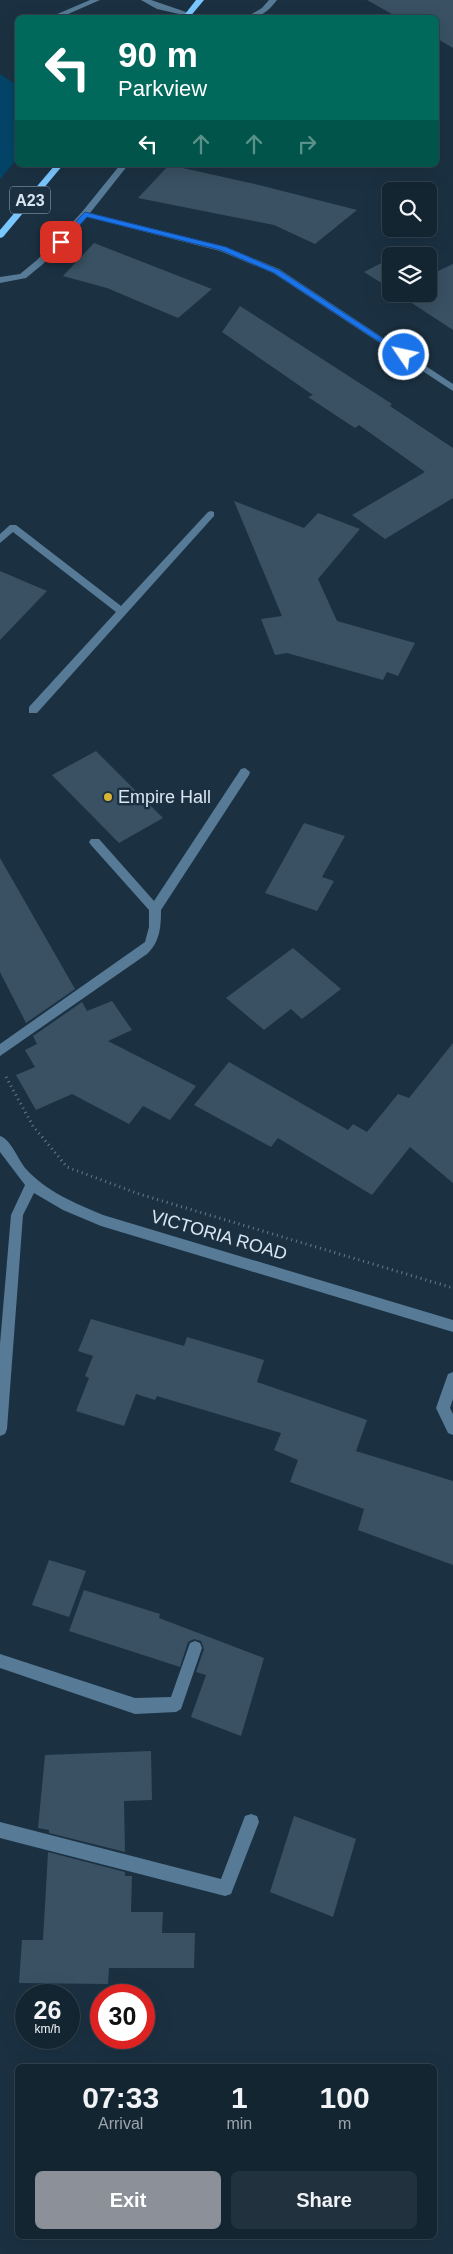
<!DOCTYPE html>
<style>
body{margin:0;font-family:Arial,sans-serif;background:#21313e;color:#f1f3f6;height:100vh;display:flex;flex-direction:column;font-size:19px;white-space:nowrap}
*{box-sizing:border-box;margin:0}
p{font-size:16px;color:#9da5ac}
.icon{flex:none;width:28px;height:28px;fill:none;stroke:currentColor;stroke-width:2;stroke-linecap:round;stroke-linejoin:round}
.map{position:relative;flex:1;overflow:hidden}
.details{position:absolute;left:15px;top:2064px;width:422px;height:175px;display:flex;flex-direction:column;background:#142532;border-radius:8px;box-shadow:0 5px 20px #0002,0 0 0 1px #33424d}
.details>*{flex:none}
.banner{position:absolute;left:15px;top:15px;width:424px;height:152px;border-radius:8px;box-shadow:0 5px 20px #0002,0 0 0 1px #33424d;background:#00695c;color:#fff;overflow:hidden}
.tools{position:absolute;left:382px;top:182px;display:grid;gap:10px}
.tools a{display:grid;place-items:center;width:55px;height:55px;border-radius:8px;background:#142532;box-shadow:0 5px 20px #0002,0 0 0 1px #33424d;font-size:25px}
.speed{position:absolute;left:15px;top:1984px;display:flex;gap:10px;font-size:25px;font-weight:700;text-align:center}
.speed>*{display:grid;place-content:center;width:65px;height:65px;border-radius:50%;background:#142532;box-shadow:0 5px 20px #0002,0 0 0 1px #33424d;line-height:1}
.speed small{font-size:12px;font-weight:400}
.speed .limit{border:8px solid #d22;background:#fff;color:#111}
.pin{position:absolute;display:grid;place-items:center;width:42px;height:42px;color:#fff;margin:-21px;border-radius:10px;box-shadow:0 2px 8px #0006}
.me{position:absolute;width:55px;margin:-28px;rotate:304deg;stroke-linejoin:round;filter:drop-shadow(0 0 4px #0008)}
.turn{display:flex;align-items:center;gap:18px;height:105px;padding:0 20px;font-size:22px}
.turn .icon{width:65px;height:65px;stroke-width:2.5}
.turn b{display:block;font-size:35px;line-height:42px}
.lanes{display:flex;align-items:center;height:48px;padding:0 20px;background:#0003;justify-content:center;gap:25px;direction:ltr}
.lanes .off{opacity:.35}
.eta{display:flex;justify-content:space-evenly;align-items:center;height:85px;text-align:center}
.eta b{font-size:30px;font-weight:700;line-height:35px}
.primary-button{display:flex;gap:10px;margin-top:auto;padding:10px 20px}
.primary-button a{flex:1;height:58px;border-radius:8px;background:#8c9099;color:#fff;font-size:20px;font-weight:700;line-height:58px;text-align:center}
.primary-button a+a{background:#21313e;color:#f1f3f6}
.map>svg:first-child{display:block}
.green{fill:#034569}
.building{fill:#395163}
.lines{fill:none;stroke-linecap:round;stroke-linejoin:round}
.path{stroke:#697b8a;stroke-width:3;stroke-dasharray:1 4;stroke-linecap:butt}
.minor{fill:#577b96;fill-rule:evenodd}
.major{fill:#7ac7ff;fill-rule:evenodd}
.route{fill:#1a73e8;stroke:#114b97}
.poi-dot{fill:#d9b334;stroke:#1b3142;stroke-width:2}
.labels{text-anchor:middle;stroke-width:5;stroke-linejoin:round;paint-order:stroke}
.shield{fill:#1b3142;stroke:#9fb0bc;stroke-width:1}
.shield-label{font-size:16px;font-weight:bold;fill:#d8e6f1}
.poi-label{font-size:18px;fill:#d8e6f1;stroke:#1b3142;text-anchor:start}
.street-label{font-size:18px;fill:#d8e6f1;stroke:#1b3142}
</style>
<div class="map">
<svg width="453" height="2254" viewBox="0 0 453 2254">
<rect width="100%" height="100%" fill="#1b3142"/>
<path class="green" d="M0,74L18,86L17,159L0,179Z"/>
<g class="building">
<path d="M367,0H453V48L436,38V18H399Z"/>
<path d="M169,165L259,185L357,210L315,244L274,225L138,198Z"/>
<path d="M94,243L212,289L178,318L107,288L63,276Z"/>
<path d="M391,258V289L364,272Z"/>
<path d="M453,264V330L398,294H429V267L436,272Z"/>
<path d="M240,306L392,404L390,406L453,448V498L385,539L352,515L425,472L359,425L355,428L308,397L313,395L222,332Z"/>
<path d="M234,501L304,528L318,513L360,529L318,579L337,621L415,643L398,676L387,672L383,680L287,653L275,655L261,619L282,616Z"/>
<path d="M0,571L47,591L0,640Z"/>
<path d="M96,751L163,818L119,843L52,775Z"/>
<path d="M304,823L345,836L322,877L334,881L317,911L265,893Z"/>
<path d="M0,858L75,989L26,1023L0,972Z"/>
<path d="M293,948L341,989L302,1019L291,1009L264,1030L226,998Z"/>
<path d="M112,1001L132,1030L108,1041L196,1086L170,1120L143,1106L129,1124L72,1094L36,1110L16,1075L35,1067L25,1050L37,1044L33,1036L82,1002L87,1011Z"/>
<path d="M453,1043V1183L410,1147L372,1195L278,1138L271,1147L194,1105L229,1062L348,1130L353,1124L367,1132L398,1094L409,1098Z"/>
<path d="M91,1319L184,1346L187,1337L264,1360L257,1382L367,1420L356,1451L453,1481V1565L358,1530L364,1509L290,1482L298,1460L274,1450L281,1433L157,1396L155,1400L136,1394L124,1426L76,1411L89,1378L85,1376L93,1356L78,1351Z"/>
<path d="M49,1560L86,1571L69,1617L32,1605Z"/>
<path d="M84,1590L160,1614L159,1618L264,1658L241,1736L191,1717L206,1675L196,1672L204,1649L201,1641L194,1639L188,1642L180,1667L69,1631Z"/>
<path d="M151,1751L152,1800L124,1801L125,1852L49,1833V1830L38,1828L45,1755Z"/>
<path d="M294,1816L356,1839L333,1917L270,1892Z"/>
<path d="M48,1852L125,1872V1876H132L131,1912H163L162,1933H195L194,1968H109L108,1984L19,1983L22,1940H43Z"/>
</g>
<g class="lines">
<path class="path" d="M6,1077L33,1126L67,1167L139,1194L453,1288"/>
<g class="minor">
<path d="M90,0H100L59,18H48Z"/>
<path d="M141,0H151L192,14L188,16L157,9Z"/>
<path d="M269,0H277C268,12 260,18 245,18L262,8Z"/>
<path d="M120,165H128L90,213L226,247L279,269L453,384V391L273,273L220,251L87,217L43,264L26,278L0,283V277L20,274L37,260L82,212Z"/>
<path d="M211,511L214,512V516L37,713H29V707L116,612L13,532L0,543V534L10,525H16L121,606L208,512Z"/>
<path d="M245,768L250,772L249,775L161,910C161,927 160,942 147,954L0,1056V1044L145,942L149,927V910L91,845L89,842L91,839H99L154,901L241,769Z"/>
<path d="M0,1136C11,1139 18,1160 26,1169C47,1192 75,1203 103,1215L453,1320V1332L101,1226L63,1210L34,1193L23,1215L7,1429L5,1434L0,1436V1344L11,1215L25,1185L0,1152Z"/>
<path d="M453,1372V1399L450,1408L453,1414V1435L448,1433L436,1408L448,1374Z"/>
<path d="M195,1641L200,1643L202,1648L181,1709L176,1712L135,1714L0,1668V1654L135,1698L171,1697L190,1643Z"/>
<path d="M251,1814L257,1816L259,1822L231,1894L225,1896L0,1838V1822L221,1879L245,1816Z"/>
</g>
<g class="major">
<path d="M196,0H204L189,18H182Z"/>
<path d="M55,165H63L3,237L0,238V230Z"/>
</g>
</g>
<path class="route" d="M85,212L226,247L279,270L408,355L401,356L274,273L220,250L87,217L63,244H58V240Z"/>
<circle class="poi-dot" cx="108" cy="797" r="5"/>
<g class="labels">
<rect class="shield" x="10" y="186.5" width="40" height="27" rx="4"/>
<g class="shield-label">
<text x="30" y="206">A23</text>
</g>
<g class="poi-label">
<text x="118" y="803">Empire Hall</text>
</g>
<g class="street-label">
<text transform="translate(219 1235) rotate(16)" y="6">VICTORIA ROAD</text>
</g>
</g>
</svg>
<div class="tools">
<a><svg class="icon" aria-label="search" viewBox="0 0 24 24"><circle cx="10" cy="10" r="6"/><path d="M15 15l6 6"/></svg></a>
<a><svg class="icon" aria-label="layers" viewBox="0 0 24 24"><path d="M12 4l9 5-9 5-9-5zM3 14l9 5 9-5"/></svg></a>
</div>
<div class="speed"><div>26<small>km/h</small></div><div class="limit">30</div></div>
<div class="pin" style="left:61px;top:242px;background:#d93025"><svg class="icon" aria-label="arrive" viewBox="0 0 24 24"><path d="M6 21V4h12l-3 4 3 4H6"/></svg></div>
<svg class="me" style="left:404px;top:355px" viewBox="-20 -20 40 40"><circle r="17" fill="#1a73e8" stroke="#fff" stroke-width="3"/><path d="M0-11L8 9 0 5-8 9z" fill="#fff"/></svg>
<div class="banner">
<div class="turn"><svg class="icon" aria-label="left" viewBox="0 0 24 24"><path d="M17 20v-9H6M10 6l-5 5 5 5"/></svg><div><b>90 m</b>Parkview</div></div>
<div class="lanes"><svg class="icon" aria-label="left" viewBox="0 0 24 24"><path d="M17 20v-9H6M10 6l-5 5 5 5"/></svg><svg class="icon off" aria-label="ahead" viewBox="0 0 24 24"><path d="M12 20V5M6 11l6-6 6 6"/></svg><svg class="icon off" aria-label="ahead" viewBox="0 0 24 24"><path d="M12 20V5M6 11l6-6 6 6"/></svg><svg class="icon off" aria-label="right" viewBox="0 0 24 24"><path d="M7 20v-9h11M14 6l5 5-5 5"/></svg></div>
</div>
<section class="details">
<div class="eta">
<div><b>07:33</b><p>Arrival</p></div>
<div><b>1</b><p>min</p></div>
<div><b>100</b><p>m</p></div>
</div>
<div class="primary-button"><a>Exit</a><a>Share</a></div>
</section>
</div>
